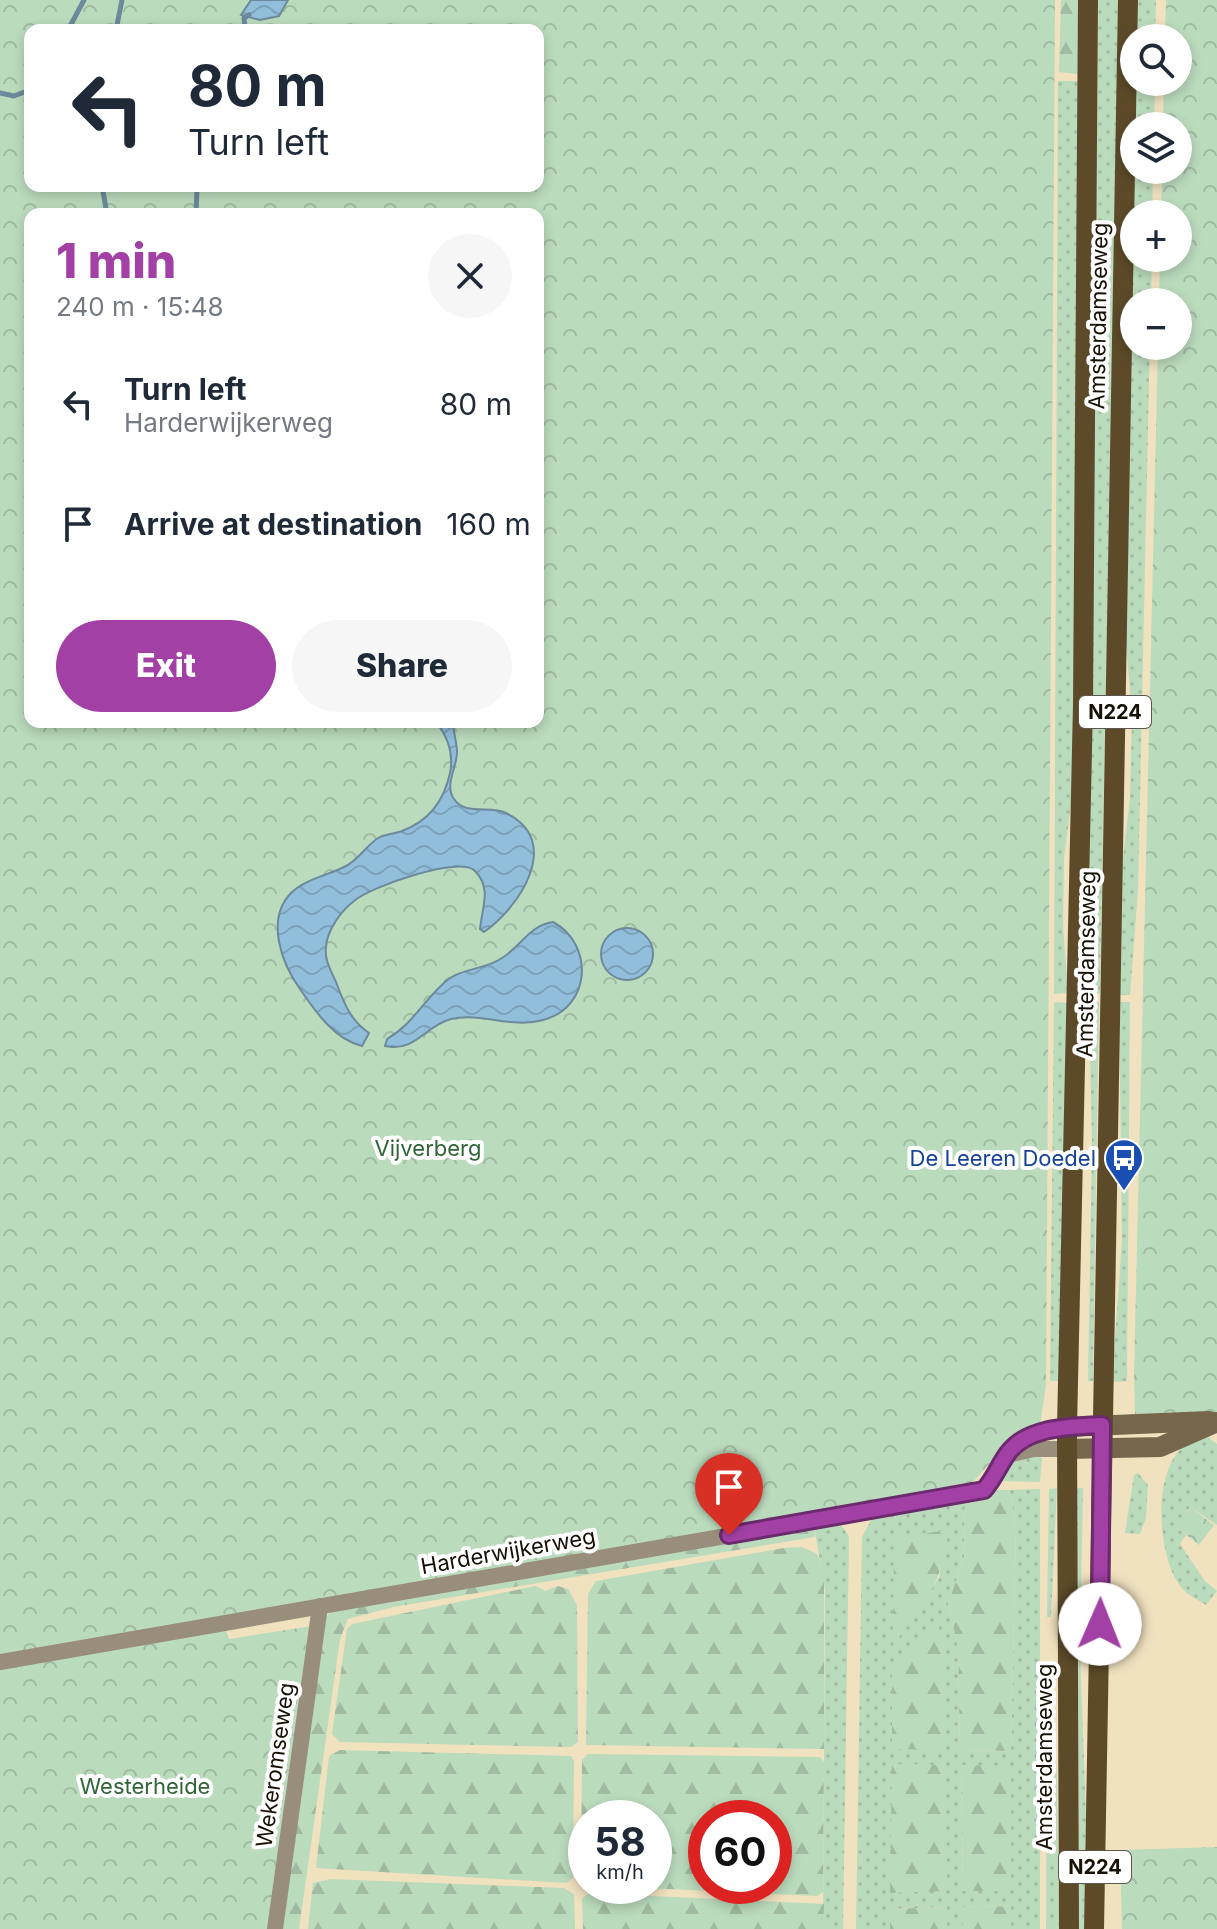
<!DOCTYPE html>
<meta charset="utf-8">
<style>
body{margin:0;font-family:Inter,sans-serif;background:#f6f6f7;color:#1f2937;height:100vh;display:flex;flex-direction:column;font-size:30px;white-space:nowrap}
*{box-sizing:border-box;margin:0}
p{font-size:26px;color:#747a83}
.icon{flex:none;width:44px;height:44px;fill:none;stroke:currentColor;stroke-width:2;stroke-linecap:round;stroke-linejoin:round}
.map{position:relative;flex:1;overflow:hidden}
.drawer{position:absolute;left:24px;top:208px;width:520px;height:520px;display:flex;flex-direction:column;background:#fff;border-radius:16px;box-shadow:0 4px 12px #0003}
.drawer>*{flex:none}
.guide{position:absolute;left:24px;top:24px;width:520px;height:168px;border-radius:16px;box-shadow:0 4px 12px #0003;background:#fff;color:#1f2937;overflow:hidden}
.tools{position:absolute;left:1120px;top:24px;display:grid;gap:16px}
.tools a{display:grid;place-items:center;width:72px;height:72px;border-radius:50%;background:#fff;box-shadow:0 4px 12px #0003;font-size:40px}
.speed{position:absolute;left:568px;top:1800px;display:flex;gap:16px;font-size:40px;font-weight:700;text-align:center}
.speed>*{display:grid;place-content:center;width:104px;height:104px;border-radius:50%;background:#fff;box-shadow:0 4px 12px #0003;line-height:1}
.speed small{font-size:20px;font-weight:400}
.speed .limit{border:12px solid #d22;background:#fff;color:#111}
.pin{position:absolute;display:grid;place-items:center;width:68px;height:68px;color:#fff;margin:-82px -34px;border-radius:50% 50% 50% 0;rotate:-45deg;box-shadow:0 0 8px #0007}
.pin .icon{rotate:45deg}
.me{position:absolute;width:88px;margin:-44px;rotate:1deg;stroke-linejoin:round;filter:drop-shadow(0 0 6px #0008)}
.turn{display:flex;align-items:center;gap:28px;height:168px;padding:0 32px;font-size:36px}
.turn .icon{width:104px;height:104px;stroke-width:2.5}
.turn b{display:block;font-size:56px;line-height:68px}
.round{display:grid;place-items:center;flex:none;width:84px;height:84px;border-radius:42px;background:#f6f6f7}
.overview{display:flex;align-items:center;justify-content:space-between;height:136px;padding:0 32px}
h1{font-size:48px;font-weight:800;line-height:60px;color:#a340a6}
.button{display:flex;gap:16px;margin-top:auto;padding:16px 32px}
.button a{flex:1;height:92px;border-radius:48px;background:#a340a6;color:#fff;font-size:32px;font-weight:800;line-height:92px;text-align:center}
.button a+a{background:#f6f6f7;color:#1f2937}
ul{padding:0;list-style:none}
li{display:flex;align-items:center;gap:24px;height:120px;padding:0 32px}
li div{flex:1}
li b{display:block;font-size:30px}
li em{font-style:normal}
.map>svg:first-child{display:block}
.grass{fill:url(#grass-dots);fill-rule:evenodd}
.forest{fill:url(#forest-firs);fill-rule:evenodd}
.park{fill:url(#park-crowns);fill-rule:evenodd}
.water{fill:url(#water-waves);stroke:#6c8a9b;stroke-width:2}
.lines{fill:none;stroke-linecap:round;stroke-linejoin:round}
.stream{stroke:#6c8a9b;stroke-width:5}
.street{stroke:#998e7c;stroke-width:16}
.secondary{stroke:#75664c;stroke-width:20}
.primary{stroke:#5c4a29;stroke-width:20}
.route-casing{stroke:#6a2a6c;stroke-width:20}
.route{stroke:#a340a6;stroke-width:14}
.labels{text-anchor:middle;stroke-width:8;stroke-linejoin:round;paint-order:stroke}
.shield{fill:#fff;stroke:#5c5850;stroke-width:2}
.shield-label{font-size:20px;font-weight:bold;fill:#161005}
.street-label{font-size:22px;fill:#161005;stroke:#fff}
.park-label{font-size:22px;fill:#306536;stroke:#fff}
.transit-label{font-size:22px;fill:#164399;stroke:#fff;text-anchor:end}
</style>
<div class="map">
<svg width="1217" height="1929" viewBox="0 0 1217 1929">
<defs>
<pattern id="grass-dots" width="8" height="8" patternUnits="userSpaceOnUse" patternTransform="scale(2)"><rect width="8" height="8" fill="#bbdbbd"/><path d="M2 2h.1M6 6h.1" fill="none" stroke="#a0bba1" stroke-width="1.8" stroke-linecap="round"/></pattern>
<pattern id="forest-firs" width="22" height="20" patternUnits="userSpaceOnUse" patternTransform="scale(2)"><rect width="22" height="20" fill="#bbdbbd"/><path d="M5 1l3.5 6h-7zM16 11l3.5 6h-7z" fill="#a0bba1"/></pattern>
<pattern id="park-crowns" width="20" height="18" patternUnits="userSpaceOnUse" patternTransform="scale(2)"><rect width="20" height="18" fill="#bbdbbd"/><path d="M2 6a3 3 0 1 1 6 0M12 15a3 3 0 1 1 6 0" fill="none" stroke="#a0bba1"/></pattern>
<pattern id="water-waves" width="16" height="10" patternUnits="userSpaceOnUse" patternTransform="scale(2)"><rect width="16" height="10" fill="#91bedb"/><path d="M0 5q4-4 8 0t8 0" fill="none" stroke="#7ca2ba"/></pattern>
</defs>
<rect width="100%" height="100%" fill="#f0e1bf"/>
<g class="grass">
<path d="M1098,0H1119L1100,993L1088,994Z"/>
<path d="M1138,0H1156L1155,38H1137Z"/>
<path d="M1058,81H1078L1073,789L1064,858L1063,926L1068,993L1054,994Z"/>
<path d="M1136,82H1155L1154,126H1135Z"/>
<path d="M1134,170H1153L1152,214H1134V258H1152L1151,302H1134V346H1150L1149,380L1138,890L1130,995H1119L1122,866L1130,798L1132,715L1126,642Z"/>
<path d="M1054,1002L1067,1003L1059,1381H1050Z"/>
<path d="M1089,1002H1099L1093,1381H1088L1092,1143Z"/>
<path d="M1119,1002H1130L1127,1381L1112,1382L1122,1240Z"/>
<path d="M1208,1437L1217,1444V1525L1190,1507L1175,1526L1186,1535L1180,1544L1205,1581L1217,1591L1206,1605C1198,1600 1187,1595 1181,1587C1154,1554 1148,1439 1208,1437Z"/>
<path d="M1032,1455L1042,1458L1040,1482L999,1481L1011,1461Z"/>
<path d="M1138,1473L1148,1485L1146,1518L1140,1534L1125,1533L1134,1475Z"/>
<path d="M1057,1488L1051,1617H1047L1049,1489Z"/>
<path d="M1077,1488H1083L1080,1652L1086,1815L1084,1929H1079Z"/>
<path d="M1040,1489V1929H1011V1906L963,1907V1929H947V1907L890,1909V1929H856L862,1537L874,1515L965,1500L964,1558L948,1604L958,1646L960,1750L1011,1751L1016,1524L1009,1490ZM948,1531L939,1578L893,1644ZM937,1618L892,1749V1673ZM961,1766L1011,1890L963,1891Z"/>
<path d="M838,1521L849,1536L843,1929H823L825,1590L814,1526Z"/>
<path d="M1047,1688H1050L1057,1775L1059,1929H1046Z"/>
</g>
<g class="forest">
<path d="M1061,0H1079L1078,74L1059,72Z"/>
<path d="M994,1490H1009L1016,1524L1011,1751L960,1750L958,1646L948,1604L964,1558L965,1500L982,1498Z"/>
<path d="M814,1526L815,1537L393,1607L348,1619L340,1639L299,1929H279L322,1620L333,1610Z"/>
<path d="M948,1530C942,1587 925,1602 893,1645L894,1538Z"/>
<path d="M802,1547L817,1554L824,1572V1749L586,1745L588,1594L596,1581L784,1548Z"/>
<path d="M536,1586L545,1591L558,1586L568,1589L577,1605L578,1742L571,1747L340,1742L332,1734L347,1629L352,1624Z"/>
<path d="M937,1618L943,1647L945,1750L892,1749V1673Z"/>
<path d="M340,1750L571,1756L574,1761L573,1878L566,1883L316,1868L329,1756Z"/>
<path d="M588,1754L820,1757L824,1762L823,1892L817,1896L603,1886H654V1818H586V1883L581,1877L582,1760ZM706,1818H774V1886H706Z"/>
<path d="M892,1764L945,1765L947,1891L890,1893Z"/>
<path d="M961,1765L1011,1766V1891H963Z"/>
<path d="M330,1879L564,1888L574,1894L575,1929H308L313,1883Z"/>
<path d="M589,1893L824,1904L823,1929H583L582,1899Z"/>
<path d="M1011,1906V1929H963L962,1907Z"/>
<path d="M947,1907V1929H890V1909Z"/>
</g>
<g class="park">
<path d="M0,0H1055L1046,1385L1040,1425L1009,1443L968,1487L0,1657ZM30,30H538V186H30ZM30,214H538V722H30Z"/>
<path d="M1166,0H1217V1414H1135L1134,1375L1158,346H1178V302H1159L1160,258H1178V214H1161L1162,170H1178V126H1163L1164,82H1178V38H1165Z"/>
<path d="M1190,1507L1214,1525L1199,1545L1175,1526Z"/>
<path d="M312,1626L270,1929H0V1668L225,1627L229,1639Z"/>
<path d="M1217,1847V1929H1122L1120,1850Z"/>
</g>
<g class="water">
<path d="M251,0H288L279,16L260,20L241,15Z"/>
<path d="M436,722H453C453,732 457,742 457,752C457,768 444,785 454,799C465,816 490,805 506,813C564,841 519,908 484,932L480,929C482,908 492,888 475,871C460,855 370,887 354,901C341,911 327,930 326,947C324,959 331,971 336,982C344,1003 350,1020 369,1033L362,1046C335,1040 315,1011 300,989C282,964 265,920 291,893C305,879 329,875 346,866C359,859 366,846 378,838C385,834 394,834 402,831C429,821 444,801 450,773C454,754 448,737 436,722Z"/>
<path d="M553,922C594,944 592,1007 543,1020C512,1029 481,1012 451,1019C426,1025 415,1053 385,1046L387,1039C413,1024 423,1001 445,982C460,968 485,970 502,958C520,947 530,925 553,922Z"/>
<circle cx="627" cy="954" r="26"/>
</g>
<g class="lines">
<g class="stream">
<path d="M68,30L84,0"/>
<path d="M116,30L122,0"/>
<path d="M245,30L244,18L249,15"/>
<path d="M0,93L14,96L30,90"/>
<path d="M102,186L107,214"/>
<path d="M196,214L197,190"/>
</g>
<g class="street">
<path d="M1007,1455L1034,1449H1067"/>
<path d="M0,1662L968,1494L984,1490L1012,1448L1035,1434L1067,1427"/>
<path d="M275,1929L320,1606"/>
</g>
<g class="secondary">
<path d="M1067,1427L1209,1421"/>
<path d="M1067,1449L1160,1447L1217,1422"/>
</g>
<g class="primary">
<path d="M1069,1929L1067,1427L1083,704L1088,0"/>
<path d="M1094,1929L1128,0"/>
</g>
</g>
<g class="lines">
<defs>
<path id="route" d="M729,1535L984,1490C994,1479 999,1465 1008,1453C1028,1426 1071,1427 1102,1425L1100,1624"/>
</defs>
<use href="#route" class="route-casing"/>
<use href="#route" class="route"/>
</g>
<defs>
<symbol id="bus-pin" viewBox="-11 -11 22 30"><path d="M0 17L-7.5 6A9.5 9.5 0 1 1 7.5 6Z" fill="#1a4fb4" stroke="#fff"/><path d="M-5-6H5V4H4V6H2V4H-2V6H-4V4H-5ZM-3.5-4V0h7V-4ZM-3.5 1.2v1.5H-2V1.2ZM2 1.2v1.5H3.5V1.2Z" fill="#fff"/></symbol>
</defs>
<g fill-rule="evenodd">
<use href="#bus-pin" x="1102" y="1136" width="44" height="60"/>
</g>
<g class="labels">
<g class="shield">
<rect x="1079" y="696" width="72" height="32" rx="6"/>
<rect x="1059" y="1851" width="72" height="32" rx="6"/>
</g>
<g class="shield-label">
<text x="1115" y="719">N224</text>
<text x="1095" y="1874">N224</text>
</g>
<g class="street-label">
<text transform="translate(1098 316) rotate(-89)" y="8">Amsterdamseweg</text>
<text transform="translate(1086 964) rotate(-89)" y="8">Amsterdamseweg</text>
<text transform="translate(508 1551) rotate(-10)" y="8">Harderwijkerweg</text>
<text transform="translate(1044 1757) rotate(-90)" y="8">Amsterdamseweg</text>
<text transform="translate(275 1765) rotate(-82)" y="8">Wekeromseweg</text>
</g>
<g class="park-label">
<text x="428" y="1156">Vijverberg</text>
<text x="145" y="1794">Westerheide</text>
</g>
<g class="transit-label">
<text x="1096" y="1166">De Leeren Doedel</text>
</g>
</g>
</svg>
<div class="tools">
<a><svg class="icon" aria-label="search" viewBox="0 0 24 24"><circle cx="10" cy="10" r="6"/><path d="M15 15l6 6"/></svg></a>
<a><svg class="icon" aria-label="layers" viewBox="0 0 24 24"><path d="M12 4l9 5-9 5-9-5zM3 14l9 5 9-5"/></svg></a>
<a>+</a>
<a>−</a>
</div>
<div class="speed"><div>58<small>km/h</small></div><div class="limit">60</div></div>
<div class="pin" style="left:729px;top:1535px;background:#d93025"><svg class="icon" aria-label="arrive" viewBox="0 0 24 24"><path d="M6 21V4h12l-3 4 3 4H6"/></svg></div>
<svg class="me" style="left:1100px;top:1624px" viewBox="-20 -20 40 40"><circle r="19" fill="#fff"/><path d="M0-13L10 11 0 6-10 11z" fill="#a340a6"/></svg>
<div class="guide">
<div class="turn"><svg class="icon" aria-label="left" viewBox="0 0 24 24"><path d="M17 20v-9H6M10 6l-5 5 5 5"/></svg><div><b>80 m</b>Turn left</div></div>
</div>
<section class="drawer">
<div class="overview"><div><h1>1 min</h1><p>240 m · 15:48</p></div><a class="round"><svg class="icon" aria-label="close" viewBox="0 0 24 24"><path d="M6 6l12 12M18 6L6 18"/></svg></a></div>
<ul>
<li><svg class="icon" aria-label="left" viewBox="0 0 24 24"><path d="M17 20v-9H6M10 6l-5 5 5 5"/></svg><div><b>Turn left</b><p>Harderwijkerweg</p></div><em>80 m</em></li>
<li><svg class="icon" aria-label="arrive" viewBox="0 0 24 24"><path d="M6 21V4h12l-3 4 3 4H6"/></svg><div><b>Arrive at destination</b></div><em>160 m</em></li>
</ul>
<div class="button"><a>Exit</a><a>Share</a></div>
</section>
</div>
